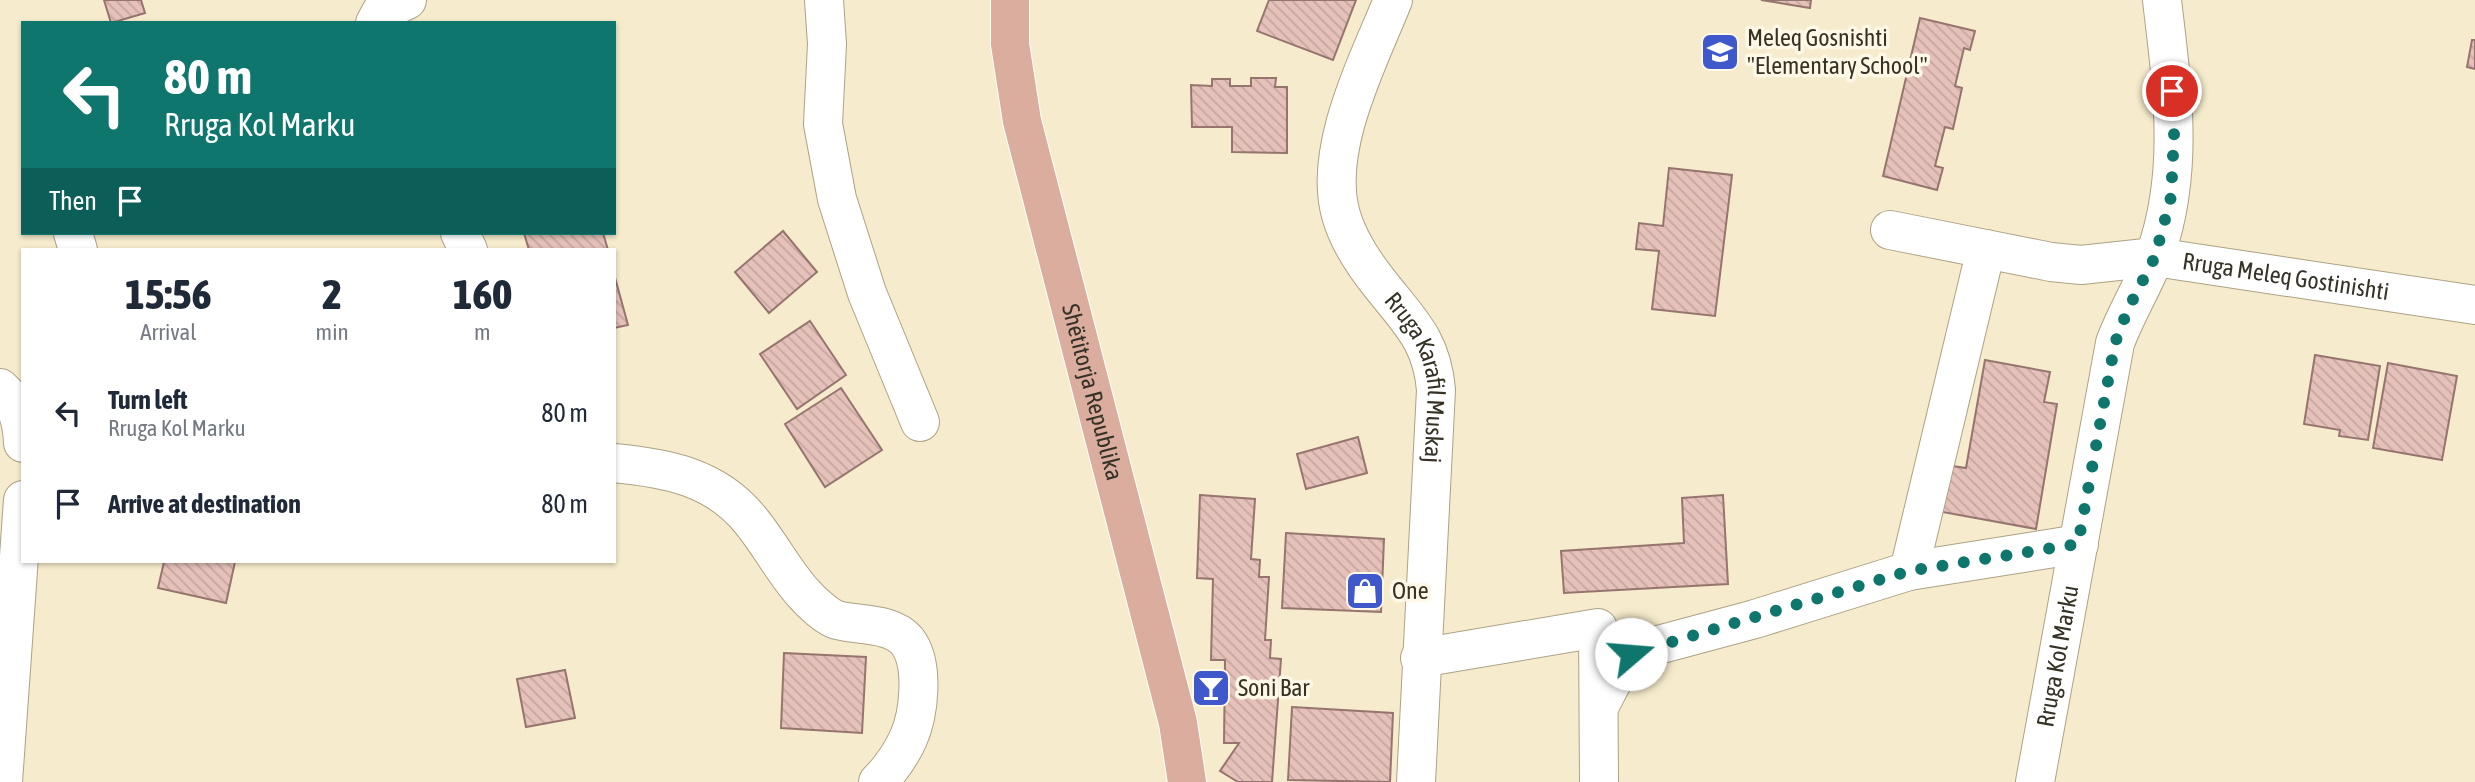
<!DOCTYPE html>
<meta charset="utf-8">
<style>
body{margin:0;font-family:"Asap Condensed",sans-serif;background:#f6f6f7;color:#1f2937;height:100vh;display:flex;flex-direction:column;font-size:26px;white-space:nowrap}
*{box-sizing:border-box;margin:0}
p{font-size:23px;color:#747a83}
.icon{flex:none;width:38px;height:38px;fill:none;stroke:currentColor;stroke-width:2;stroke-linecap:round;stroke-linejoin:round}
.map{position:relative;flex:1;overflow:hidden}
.details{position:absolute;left:21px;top:248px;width:595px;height:315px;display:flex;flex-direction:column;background:#fff;border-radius:0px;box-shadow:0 2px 5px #0004}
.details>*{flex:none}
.top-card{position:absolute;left:21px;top:21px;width:595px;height:214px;border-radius:0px;box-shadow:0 2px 5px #0004;background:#0f766e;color:#fff;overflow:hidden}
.pin{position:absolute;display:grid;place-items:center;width:60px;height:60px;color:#fff;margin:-30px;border:4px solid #fff;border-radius:50%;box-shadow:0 2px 7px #0007}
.me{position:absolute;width:77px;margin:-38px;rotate:72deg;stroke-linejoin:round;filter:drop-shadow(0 0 5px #0008)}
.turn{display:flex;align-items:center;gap:24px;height:147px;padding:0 28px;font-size:32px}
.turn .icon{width:91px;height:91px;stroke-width:2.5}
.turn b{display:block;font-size:49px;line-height:60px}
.then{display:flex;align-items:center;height:66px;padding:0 28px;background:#0003;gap:14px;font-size:26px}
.eta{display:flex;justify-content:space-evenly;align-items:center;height:119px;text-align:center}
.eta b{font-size:42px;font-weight:800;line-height:49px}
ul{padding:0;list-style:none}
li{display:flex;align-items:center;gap:21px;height:91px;padding:0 28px}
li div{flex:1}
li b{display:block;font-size:26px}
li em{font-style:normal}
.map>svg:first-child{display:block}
.building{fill:url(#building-back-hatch);stroke:#96756f;stroke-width:2}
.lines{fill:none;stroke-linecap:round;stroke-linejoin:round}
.minor-casing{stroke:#aca285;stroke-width:40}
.major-casing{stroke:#fff;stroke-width:40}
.minor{stroke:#fff;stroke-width:38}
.major{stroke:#daad9f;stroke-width:38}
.route{stroke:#0f766e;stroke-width:12;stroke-dasharray:0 21.6}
.labels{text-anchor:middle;stroke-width:7;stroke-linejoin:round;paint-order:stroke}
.poi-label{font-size:24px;fill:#363226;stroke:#fff8e6;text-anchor:start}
.street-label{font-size:24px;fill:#363226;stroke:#fff8e6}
</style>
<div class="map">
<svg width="2475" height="782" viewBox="0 0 2475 782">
<defs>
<pattern id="building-back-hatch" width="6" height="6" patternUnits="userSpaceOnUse" patternTransform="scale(1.75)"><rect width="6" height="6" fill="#e5c1ba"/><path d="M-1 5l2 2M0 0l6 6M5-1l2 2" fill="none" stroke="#c5a6a0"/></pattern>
</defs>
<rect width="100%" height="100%" fill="#f6ebcc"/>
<g class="building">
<path d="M104,0H141L145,13L111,23Z"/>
<path d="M1269,0H1356L1333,60L1257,31Z"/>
<path d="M1761,0H1811L1810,8Z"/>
<path d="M1920,18L1975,31L1970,50L1964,48L1955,86L1962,88L1953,129L1945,127L1935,166L1943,168L1937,190L1883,176Z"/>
<path d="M2472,40H2475V69L2467,67Z"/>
<path d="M1251,78H1276L1275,87H1287V153L1232,152V127H1192L1191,85L1212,86V79H1230V86H1251Z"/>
<path d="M1669,168L1732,175L1715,316L1652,309L1659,251L1636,249L1639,223L1663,226Z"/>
<path d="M783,231L817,272L769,313L735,272Z"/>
<path d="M524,233H603L608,250H529Z"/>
<path d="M614,274L628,325L614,328Z"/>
<path d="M810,321L846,375L797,409L760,354Z"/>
<path d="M2315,355L2380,366L2368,440L2339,436L2340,430L2304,424Z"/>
<path d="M1985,360L2050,372L2044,402L2057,404L2036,529L1937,511L1945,465L1966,468Z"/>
<path d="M2388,363L2457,376L2442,460L2373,448Z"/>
<path d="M841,388L882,450L825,487L785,424Z"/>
<path d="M1358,437L1367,473L1306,489L1297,454Z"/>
<path d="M1200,495L1255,499L1251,559L1260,560L1259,577H1269L1265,640H1271L1270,658L1281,659L1272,782H1238L1220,771L1239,743H1224L1225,660H1211L1213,579L1197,578Z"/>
<path d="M1723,495L1728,584L1564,593L1561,551L1684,543L1682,498Z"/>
<path d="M1286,533L1384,539L1381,612L1282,608Z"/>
<path d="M164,562H235L226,603L158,588Z"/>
<path d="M784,653L866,657L862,733L781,728Z"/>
<path d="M565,670L575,718L526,727L517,679Z"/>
<path d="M1292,707L1393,713L1390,782L1288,780Z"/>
</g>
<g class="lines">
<defs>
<g id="minor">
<path d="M824,0L827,44L823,124L837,199L867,293L920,422"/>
<path id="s1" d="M1393,0C1369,60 1322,149 1341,215C1348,240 1364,264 1380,284C1410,322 1432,341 1436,390L1416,782"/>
<path d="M375,23L381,12L407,0"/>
<path id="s2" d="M1890,230L2051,262L2081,265L2155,257L2475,305"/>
<path d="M73,233L78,250"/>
<path d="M460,233L468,250"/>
<path d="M0,388C17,403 22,420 23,443"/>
<path d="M614,463C667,468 716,477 751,521C770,544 784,572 804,594C811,602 827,617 837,620C859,626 891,622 907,641C925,664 919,715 908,739C900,756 891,769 878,782"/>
<path d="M1909,571L1986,249"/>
<path d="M1420,658L1598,628L1599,782"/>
<path d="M1599,707C1612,683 1620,659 1647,648L1755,619L1909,571L2079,544"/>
<path d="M3,782L23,500"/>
<path id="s3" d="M2035,782L2115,343C2126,313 2144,285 2155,255C2185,171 2172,86 2162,0"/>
</g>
<g id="major">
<path id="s4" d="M1010,0V44L1022,121L1178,723L1187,782"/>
</g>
</defs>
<use href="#minor" class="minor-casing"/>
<use href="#major" class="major-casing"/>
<use href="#minor" class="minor"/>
<use href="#major" class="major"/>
</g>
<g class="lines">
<path class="route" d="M1631,654L1909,571L2078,544L2115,343L2128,309L2155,257L2171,197L2175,114L2172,91"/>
</g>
<defs>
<symbol id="school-square" viewBox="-11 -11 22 22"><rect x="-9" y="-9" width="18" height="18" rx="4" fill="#3f58cb" stroke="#fff8e6"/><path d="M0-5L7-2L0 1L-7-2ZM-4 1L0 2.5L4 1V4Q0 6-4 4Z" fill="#fff"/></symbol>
<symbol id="shop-square" viewBox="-11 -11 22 22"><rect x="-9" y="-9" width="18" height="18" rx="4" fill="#3f58cb" stroke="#fff8e6"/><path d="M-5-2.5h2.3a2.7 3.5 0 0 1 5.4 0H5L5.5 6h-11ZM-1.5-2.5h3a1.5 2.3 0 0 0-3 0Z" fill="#fff"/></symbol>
<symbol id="bar-square" viewBox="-11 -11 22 22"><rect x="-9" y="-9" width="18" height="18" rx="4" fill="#3f58cb" stroke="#fff8e6"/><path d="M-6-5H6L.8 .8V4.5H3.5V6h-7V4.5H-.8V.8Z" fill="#fff"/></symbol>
</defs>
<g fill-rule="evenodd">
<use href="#school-square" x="1698" y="30" width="44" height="44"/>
<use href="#shop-square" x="1343" y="569" width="44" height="44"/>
<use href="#bar-square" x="1189" y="666" width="44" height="44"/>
</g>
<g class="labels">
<g class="poi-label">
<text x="1747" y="46">Meleq Gosnishti<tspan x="1747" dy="28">"Elementary School"</tspan></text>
<text x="1392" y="599">One</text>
<text x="1238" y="696">Soni Bar</text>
</g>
<g class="street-label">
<text dy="8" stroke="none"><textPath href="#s2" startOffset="401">Rruga Meleq Gostinishti</textPath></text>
<text dy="8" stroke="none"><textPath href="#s1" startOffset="410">Rruga Karafil Muskaj</textPath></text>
<text dy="8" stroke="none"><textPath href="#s4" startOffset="402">Shëtitorja Republika</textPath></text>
<text dy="8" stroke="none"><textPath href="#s3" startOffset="128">Rruga Kol Marku</textPath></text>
</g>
</g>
</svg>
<div class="pin" style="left:2172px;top:91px;background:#d93025"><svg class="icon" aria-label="arrive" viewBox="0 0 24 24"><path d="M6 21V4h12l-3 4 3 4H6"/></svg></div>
<svg class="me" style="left:1631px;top:654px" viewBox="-20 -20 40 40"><circle r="19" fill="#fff"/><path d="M0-13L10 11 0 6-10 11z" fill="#0f766e"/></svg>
<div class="top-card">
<div class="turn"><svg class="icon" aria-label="left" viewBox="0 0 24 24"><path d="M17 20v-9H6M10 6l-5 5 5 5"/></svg><div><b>80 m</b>Rruga Kol Marku</div></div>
<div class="then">Then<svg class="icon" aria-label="arrive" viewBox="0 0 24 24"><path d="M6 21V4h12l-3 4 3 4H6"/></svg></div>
</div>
<section class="details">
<div class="eta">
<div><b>15:56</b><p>Arrival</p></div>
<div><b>2</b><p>min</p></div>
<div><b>160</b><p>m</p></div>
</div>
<ul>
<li><svg class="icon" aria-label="left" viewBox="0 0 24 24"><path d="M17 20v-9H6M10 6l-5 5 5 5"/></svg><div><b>Turn left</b><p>Rruga Kol Marku</p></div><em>80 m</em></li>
<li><svg class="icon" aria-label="arrive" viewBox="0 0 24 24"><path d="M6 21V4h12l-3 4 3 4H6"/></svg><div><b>Arrive at destination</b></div><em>80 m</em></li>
</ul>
</section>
</div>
